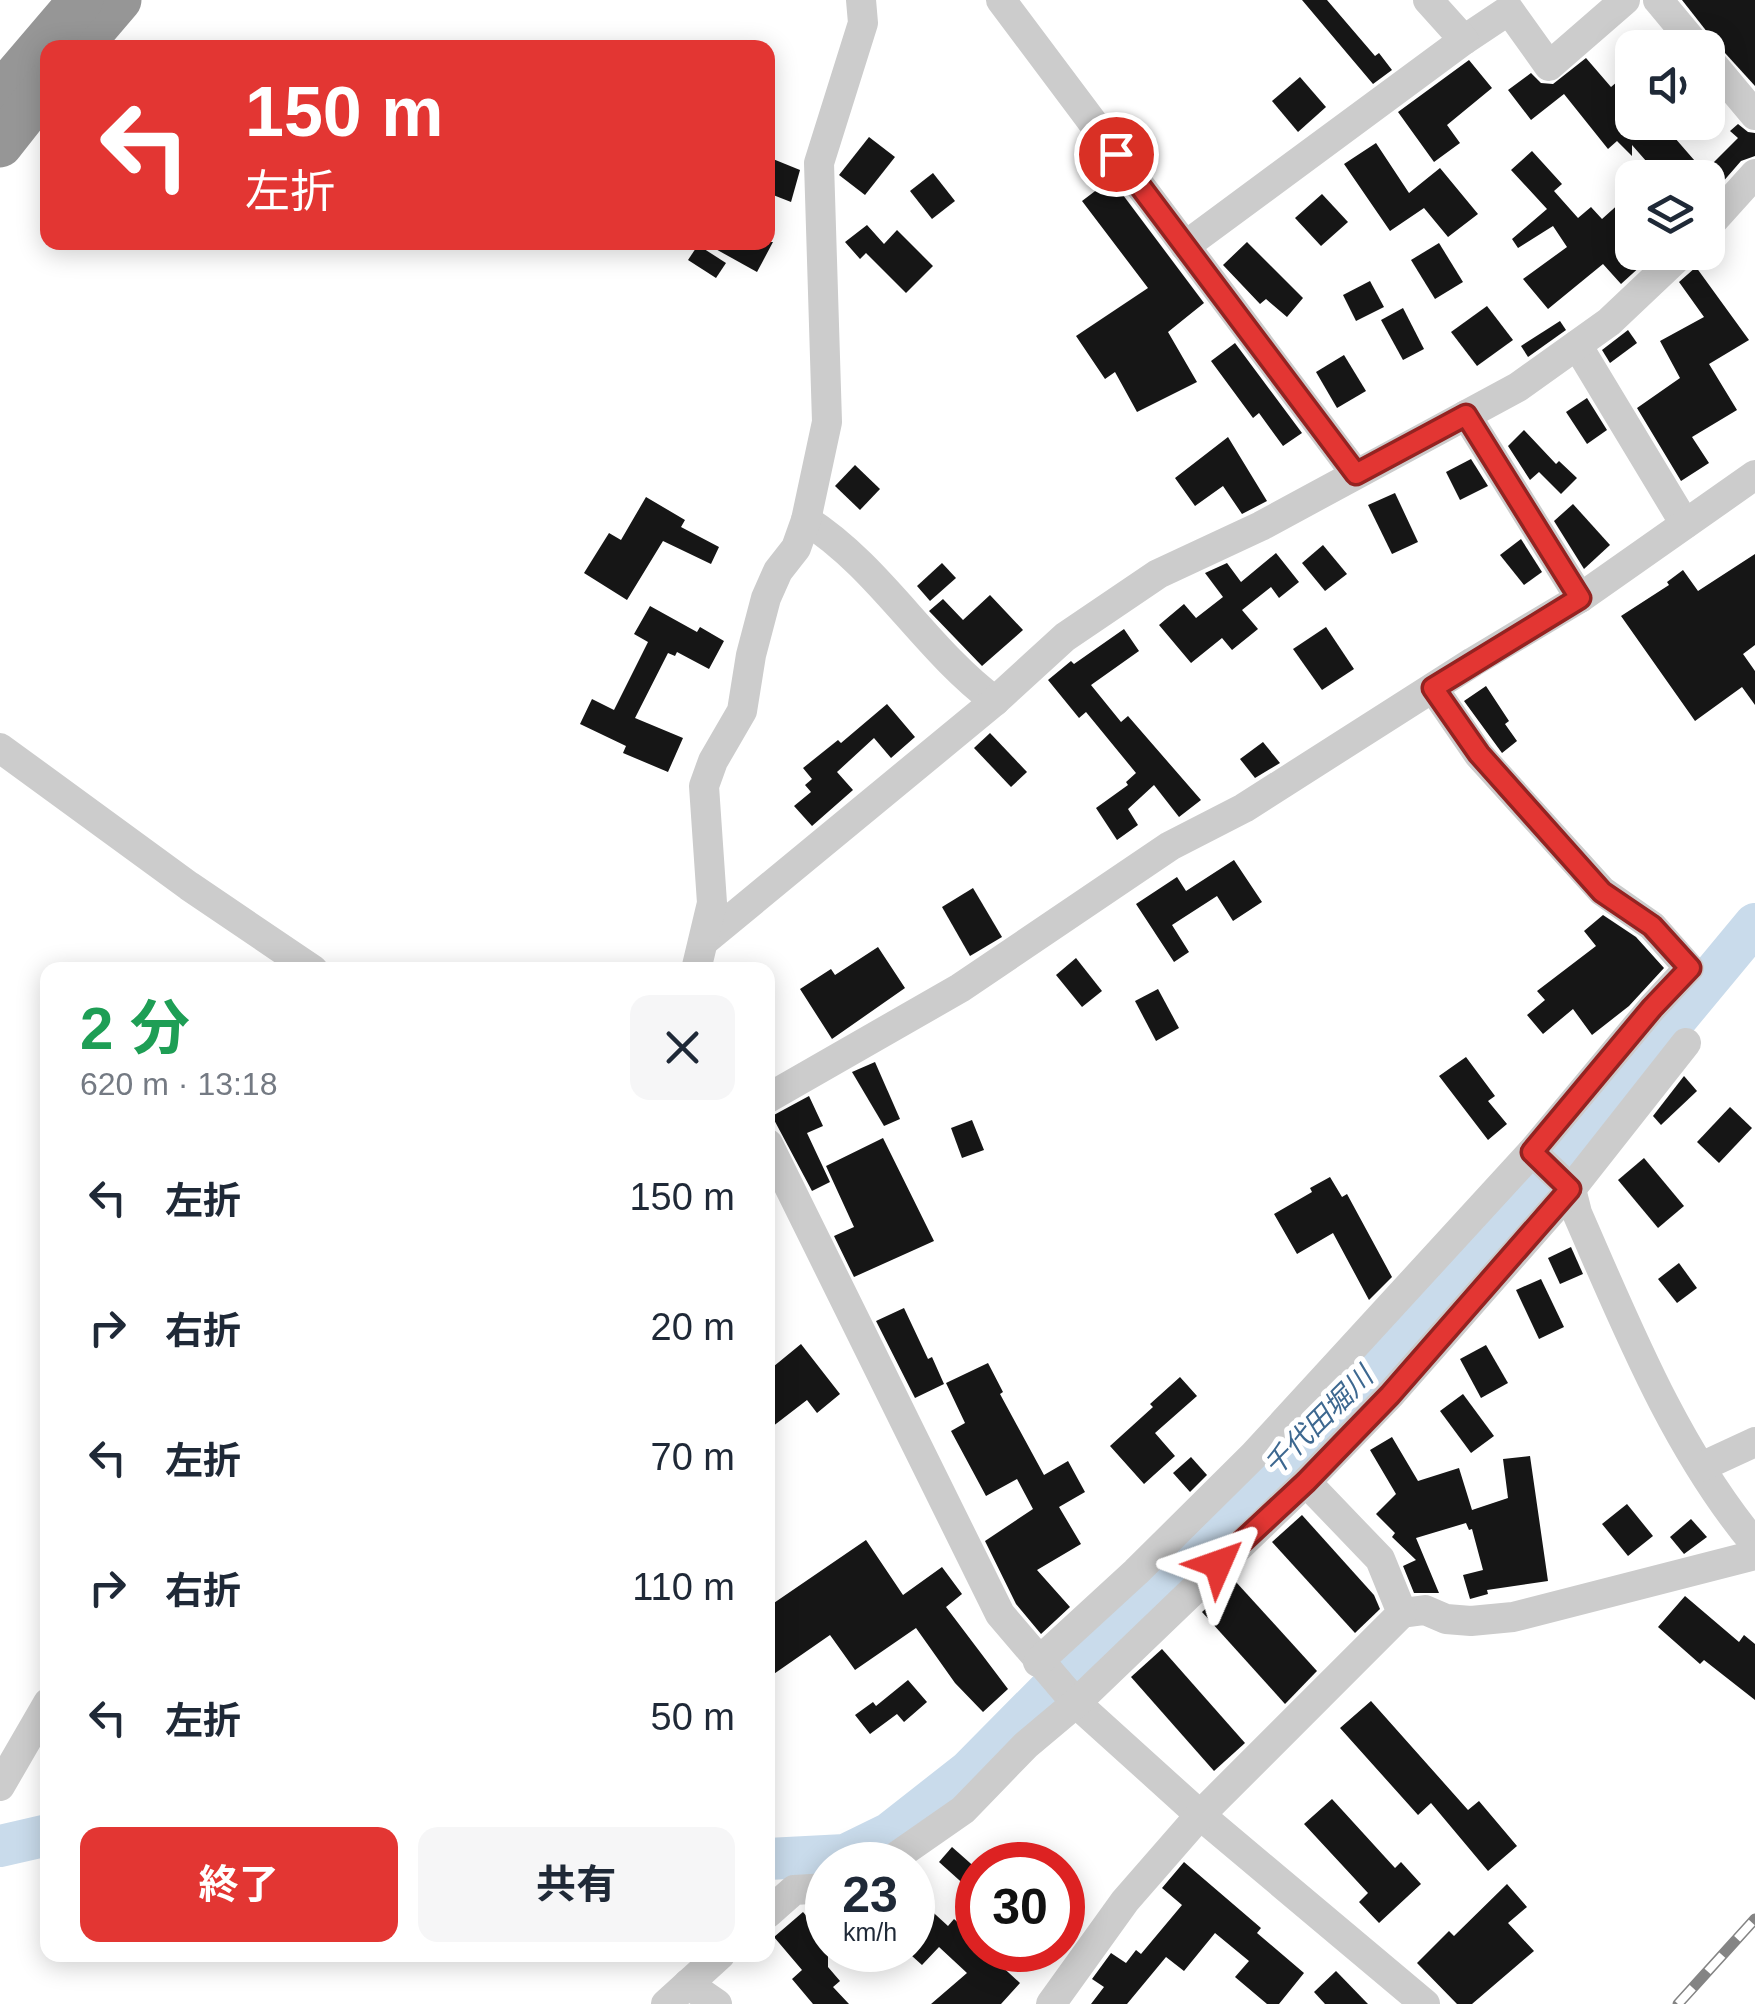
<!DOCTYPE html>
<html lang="ja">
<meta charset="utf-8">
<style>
body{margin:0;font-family:Arial,"Noto Sans JP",sans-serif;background:#f6f6f7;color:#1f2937;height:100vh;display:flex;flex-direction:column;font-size:38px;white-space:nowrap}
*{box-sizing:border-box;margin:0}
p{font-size:32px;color:#747a83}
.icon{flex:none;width:55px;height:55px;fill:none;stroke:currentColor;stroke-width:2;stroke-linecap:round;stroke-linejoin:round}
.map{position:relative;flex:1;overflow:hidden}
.drawer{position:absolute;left:40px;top:962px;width:735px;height:1000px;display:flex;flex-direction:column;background:#fff;border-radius:20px;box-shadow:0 5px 25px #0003}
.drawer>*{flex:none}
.hud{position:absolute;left:40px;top:40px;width:735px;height:210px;border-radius:20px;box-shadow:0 5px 25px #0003;background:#e33633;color:#fff;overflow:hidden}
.buttons{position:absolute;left:1615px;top:30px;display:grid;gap:20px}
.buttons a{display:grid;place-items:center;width:110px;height:110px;border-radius:20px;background:#fff;box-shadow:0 5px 25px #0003;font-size:50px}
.speed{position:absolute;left:805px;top:1842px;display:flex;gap:20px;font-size:50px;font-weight:700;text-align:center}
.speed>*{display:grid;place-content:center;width:130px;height:130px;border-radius:50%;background:#fff;box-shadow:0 5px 25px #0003;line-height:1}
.speed small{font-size:25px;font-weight:400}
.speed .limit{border:15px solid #d22;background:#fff;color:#111}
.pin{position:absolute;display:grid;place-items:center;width:85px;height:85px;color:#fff;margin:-42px;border:5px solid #fff;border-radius:50%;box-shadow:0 2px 10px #0007}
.me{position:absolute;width:110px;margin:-55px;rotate:47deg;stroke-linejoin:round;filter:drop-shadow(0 0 8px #0008)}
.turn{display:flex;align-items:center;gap:35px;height:210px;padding:0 40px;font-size:45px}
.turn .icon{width:130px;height:130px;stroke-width:2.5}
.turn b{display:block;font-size:70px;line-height:85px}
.round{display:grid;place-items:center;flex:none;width:105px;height:105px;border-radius:20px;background:#f6f6f7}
.overview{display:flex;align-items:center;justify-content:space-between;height:170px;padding:0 40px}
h1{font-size:60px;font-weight:700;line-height:75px;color:#1e9e55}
.action{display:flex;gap:20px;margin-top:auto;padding:20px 40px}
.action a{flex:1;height:115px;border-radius:20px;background:#e33633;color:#fff;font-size:40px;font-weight:700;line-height:115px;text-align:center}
.action a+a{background:#f6f6f7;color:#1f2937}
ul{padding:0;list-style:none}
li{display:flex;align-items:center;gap:30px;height:130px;padding:0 40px}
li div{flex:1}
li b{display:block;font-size:38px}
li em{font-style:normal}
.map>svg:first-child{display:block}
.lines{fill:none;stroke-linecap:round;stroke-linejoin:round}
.river{stroke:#c9dbeb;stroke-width:42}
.building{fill:#161616}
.minor{stroke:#ccc;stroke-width:30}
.highway{stroke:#969696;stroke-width:45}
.rail-casing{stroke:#848484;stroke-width:11}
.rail{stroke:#fff;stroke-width:8;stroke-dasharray:22;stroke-linecap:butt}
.route-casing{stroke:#942321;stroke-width:25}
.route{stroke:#e33633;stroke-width:18}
.labels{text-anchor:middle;stroke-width:10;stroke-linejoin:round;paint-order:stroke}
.water-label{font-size:28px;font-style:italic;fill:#3d6890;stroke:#fff}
</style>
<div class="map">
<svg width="1755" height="2004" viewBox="0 0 1755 2004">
<rect width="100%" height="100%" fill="#fff"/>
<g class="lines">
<g class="river">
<path d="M0,1846L48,1835"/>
<path d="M768,1859L845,1855L890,1833L969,1771L1154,1584L1228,1518L1396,1344L1554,1166L1755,924"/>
</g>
</g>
<g class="building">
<path d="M1302,0H1327L1375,56L1379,53L1392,70L1373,84Z"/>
<path d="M1682,0H1755V86L1715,42Z"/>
<path d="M1586,58L1611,87L1632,69V122H1661L1708,176V168L1738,138L1730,131L1738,124L1748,132L1755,133V156L1741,161L1708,199V178H1661L1632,145V156L1617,141L1608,149L1564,94L1531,120L1508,90L1531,73L1541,83L1553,84Z"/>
<path d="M1469,60L1492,88L1447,125L1460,143L1434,162L1398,112Z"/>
<path d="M1300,77L1326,107L1298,132L1272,101Z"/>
<path d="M869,137L895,157L865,195L839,175Z"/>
<path d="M1376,143L1409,193L1440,168L1478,214L1448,237L1424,208L1390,231L1344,164Z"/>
<path d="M1532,151L1562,184L1554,191L1578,218L1591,207L1602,219L1632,192V252L1643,264L1621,284L1603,264L1548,309L1523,279L1567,247L1553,226L1518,248L1512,239L1547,209L1511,170Z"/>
<path d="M768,157L800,170L791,202L768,193Z"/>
<path d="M933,173L955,201L932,219L910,191Z"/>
<path d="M1111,179L1204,303L1168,332L1197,382L1137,412L1115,372L1105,379L1076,336L1148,288L1082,201Z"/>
<path d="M1322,194L1348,222L1321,246L1295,218Z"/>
<path d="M867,225L884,244L897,230L933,266L906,293L866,253L860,259L845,242Z"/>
<path d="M703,242H773L757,272Z"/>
<path d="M1247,242L1303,298L1287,317L1266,299L1260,304L1223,265Z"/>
<path d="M1439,243L1463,282L1435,299L1411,260Z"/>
<path d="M698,245L726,263L716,278L688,260Z"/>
<path d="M1696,267L1749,340L1709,364L1737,410L1692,437L1709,463L1681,481L1637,408L1680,378L1660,341L1704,317L1679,282Z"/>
<path d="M1370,281L1384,307L1356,321L1343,295Z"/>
<path d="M1487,306L1513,340L1477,366L1451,332Z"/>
<path d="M1403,308L1424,349L1403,360L1381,320Z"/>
<path d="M1560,321L1566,330L1528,357L1521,346Z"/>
<path d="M1628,330L1637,343L1610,363L1602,350Z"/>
<path d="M1235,343L1302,433L1283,446L1259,413L1253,418L1211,361Z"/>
<path d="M1344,355L1366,391L1337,408L1316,372Z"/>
<path d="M1587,398L1607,430L1587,444L1566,412Z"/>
<path d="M1524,430L1556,464L1559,461L1577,478L1561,494L1539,472L1530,480L1508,446Z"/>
<path d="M1228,437L1267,501L1242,514L1223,486L1195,506L1175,478Z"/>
<path d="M1471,459L1488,486L1460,500L1446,472Z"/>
<path d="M855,465L880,489L860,510L835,486Z"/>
<path d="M1395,493L1418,542L1392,554L1368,505Z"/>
<path d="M646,497L685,520L681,527L719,547L711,564L663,541L627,600L584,573L609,533L621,540Z"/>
<path d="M1573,504L1610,545L1584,569L1554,521Z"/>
<path d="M1521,539L1542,572L1524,585L1500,555Z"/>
<path d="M1323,545L1347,574L1325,591L1302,563Z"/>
<path d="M1276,553L1299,582L1279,598L1271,587L1242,610L1258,629L1232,650L1222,638L1191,663L1159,625L1184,604L1196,618L1223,597L1205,573L1227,563L1241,582Z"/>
<path d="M1755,554V645L1743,654L1755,671V705L1742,687L1695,721L1621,616L1669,585L1667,582L1683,570L1698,591Z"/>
<path d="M942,563L956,578L930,601L917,586Z"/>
<path d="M990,595L1023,630L982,666L929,611L943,599L963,620Z"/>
<path d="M650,606L697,632L700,627L724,641L709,669L677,652L675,656L668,653L635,718L683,738L668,772L623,753L626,746L580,724L592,699L614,710L648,642L634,634Z"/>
<path d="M1326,627L1354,669L1322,690L1293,649Z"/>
<path d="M1124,629L1139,651L1091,685L1121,722L1128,716L1201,800L1179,817L1154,785L1128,809L1138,825L1117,840L1096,808L1128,785L1126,782L1136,773L1086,712L1079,718L1048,680L1071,661L1074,664Z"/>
<path d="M1486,686L1509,721L1505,724L1517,741L1502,753L1464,701Z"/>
<path d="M887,704L915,737L891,758L874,738L837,772L853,790L812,826L794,806L811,792L805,785L812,779L803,768L838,740L841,743Z"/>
<path d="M990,733L1027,772L1011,787L974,748Z"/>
<path d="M1263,742L1280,763L1255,778L1240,759Z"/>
<path d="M1234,860L1262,902L1233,921L1217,896L1172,925L1189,952L1174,962L1136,904L1177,877L1186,891Z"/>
<path d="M973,888L1002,937L970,956L942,907Z"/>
<path d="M1603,915L1636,937L1664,968L1629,1006L1592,1035L1573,1009L1543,1034L1527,1015L1545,1000L1537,991L1596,946L1584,931Z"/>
<path d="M878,947L905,988L832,1039L800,989L831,969L835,975Z"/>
<path d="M1076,958L1102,991L1082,1007L1056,975Z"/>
<path d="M1158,989L1179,1028L1156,1041L1135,1001Z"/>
<path d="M1466,1057L1495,1096L1488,1101L1507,1124L1488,1140L1439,1076Z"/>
<path d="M875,1062L900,1119L884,1126L852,1072Z"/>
<path d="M1684,1076L1697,1091L1661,1125L1653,1116Z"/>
<path d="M809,1096L823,1126L807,1133L830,1182L812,1191L772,1116Z"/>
<path d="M1730,1107L1752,1128L1719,1163L1697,1142Z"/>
<path d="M972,1120L984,1150L962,1158L951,1128Z"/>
<path d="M883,1138L934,1241L854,1277L834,1236L854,1227L826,1166Z"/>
<path d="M1644,1158L1684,1206L1658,1228L1618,1180Z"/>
<path d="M1330,1177L1342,1197L1347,1194L1392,1277L1369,1300L1333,1233L1297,1254L1274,1214L1312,1192L1310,1188Z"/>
<path d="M1571,1247L1583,1274L1560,1284L1548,1258Z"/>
<path d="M1679,1263L1697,1288L1677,1303L1658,1279Z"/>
<path d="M1541,1279L1564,1327L1539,1339L1516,1290Z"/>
<path d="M904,1308L928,1359L932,1357L944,1384L915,1398L876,1321Z"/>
<path d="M801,1344L840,1394L817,1413L807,1400L768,1430V1371Z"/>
<path d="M1486,1345L1508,1383L1481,1398L1460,1359Z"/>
<path d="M988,1363L1003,1392L1000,1394L1044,1475L1068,1461L1085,1492L1059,1507L1081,1544L1037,1570L1070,1607L1041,1634L1016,1604L985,1541L1033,1509L1017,1479L986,1496L951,1431L965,1423L946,1383Z"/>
<path d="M1180,1377L1197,1396L1155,1433L1175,1456L1144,1484L1110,1446L1153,1407L1150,1404Z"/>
<path d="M1463,1394L1494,1436L1471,1453L1440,1411Z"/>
<path d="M1392,1437L1418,1481L1459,1468L1472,1510L1508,1498L1503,1459L1530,1456L1548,1581L1487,1590L1488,1594L1470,1599L1463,1575L1483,1570L1472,1529L1469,1530L1466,1523L1416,1538L1439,1593H1414L1403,1566L1416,1560L1392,1537L1395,1533L1376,1514L1396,1494L1370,1450Z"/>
<path d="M1191,1457L1207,1475L1190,1492L1173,1473Z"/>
<path d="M1627,1504L1653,1536L1628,1556L1602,1524Z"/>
<path d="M1302,1515L1374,1595L1380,1609L1355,1633L1272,1542Z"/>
<path d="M1691,1519L1707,1537L1684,1554L1670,1537Z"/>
<path d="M866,1540L903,1595L942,1567L962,1594L946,1607L1008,1689L983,1712L955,1683L916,1628L855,1670L830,1635L768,1678V1607Z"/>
<path d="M1236,1582L1317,1671L1285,1704L1202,1612Z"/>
<path d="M1685,1596L1739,1642L1744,1635L1755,1644V1700L1704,1660L1700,1664L1658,1627Z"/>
<path d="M1162,1649L1245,1743L1214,1771L1131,1677Z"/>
<path d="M908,1680L927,1702L904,1722L897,1714L870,1734L855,1715L873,1702L876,1706Z"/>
<path d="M1371,1701L1468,1810L1479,1801L1517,1846L1488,1871L1431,1803L1418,1815L1340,1728Z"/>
<path d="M1332,1799L1395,1868L1401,1862L1421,1884L1379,1923L1359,1902L1368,1893L1304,1824Z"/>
<path d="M952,1847L978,1870V1897L939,1862Z"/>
<path d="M1184,1862L1261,1928L1257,1933L1304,1973L1279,2004H1267L1235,1977L1249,1961L1215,1933L1184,1971L1166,1957L1127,2004H1091L1104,1987L1092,1979L1111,1953L1126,1963L1136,1950L1141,1954L1182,1905L1162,1888Z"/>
<path d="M1507,1884L1527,1907L1508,1923L1534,1951L1472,2004H1457L1417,1963L1449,1931L1454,1936Z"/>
<path d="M912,1893L948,1926L954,1919L978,1940V1950H984L1020,1983L1001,2004H931L967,1973L939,1947L922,1965L912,1956Z"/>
<path d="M803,1912L816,1927L828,1916V1967L840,1981L833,1987L849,2004H813L792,1979L802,1970L774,1937Z"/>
<path d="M1336,1971L1368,2004H1325L1314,1992Z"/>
</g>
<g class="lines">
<g class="minor">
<path d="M1001,0L1356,474"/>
<path d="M1658,0L1698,48"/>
<path d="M1464,40L1509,10L1549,66L1625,0"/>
<path d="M1708,59L1755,115"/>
<path d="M1708,226L1755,174"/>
<path d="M1185,246L1464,40L1428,0"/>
<path d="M1577,345L1685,524"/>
<path d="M1466,415L1580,598"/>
<path d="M806,520C880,567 925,649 995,701"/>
<path d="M0,748L189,886L313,970"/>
<path d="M704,941L995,701L1065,637L1158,574L1261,526L1518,387L1609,322L1683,252"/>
<path d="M696,970L712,903L704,786L713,761L742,711L751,655L766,598L778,571L796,548L806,520L827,422L819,163L863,23L861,0"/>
<path d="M768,1098L960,988L1170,846L1244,808L1473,662L1580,598L1755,475"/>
<path d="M768,1144L1000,1614L1076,1703L1200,1815L1425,2004"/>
<path d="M1532,1152L1571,1189L1577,1213C1627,1327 1675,1448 1755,1544"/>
<path d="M1701,1467L1755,1442"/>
<path d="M1402,1613L1425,1610L1446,1619L1471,1621L1513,1617L1755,1555"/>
<path d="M1038,1662L1136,1572L1254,1455L1532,1152L1652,1008L1689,968L1652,926L1602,891L1479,755L1433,688"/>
<path d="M0,1786L48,1703"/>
<path d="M884,1865L963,1810L1026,1745L1076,1703L1306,1482L1390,1395L1571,1189L1686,1043"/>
<path d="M768,1913L794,1890L828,1888"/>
<path d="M688,1984L717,2004"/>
<path d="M666,2004L720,1955"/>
<path d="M1051,2004L1125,1901L1200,1815L1402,1613L1380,1559L1306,1482"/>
</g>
<g class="highway">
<path d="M78,48L119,0"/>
<path d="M0,95L81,0"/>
<path d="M0,145L48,84"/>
</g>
<defs>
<path id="rail" d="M1678,2004L1755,1919"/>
</defs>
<use href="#rail" class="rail-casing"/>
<use href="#rail" class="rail"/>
</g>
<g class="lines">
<defs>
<path id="route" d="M1116,154L1356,474L1466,415L1580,598L1433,688L1479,754L1602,892L1652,926L1690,968L1652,1008L1532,1152L1570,1189L1390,1395L1306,1482L1218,1564"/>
</defs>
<use href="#route" class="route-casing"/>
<use href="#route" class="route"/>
</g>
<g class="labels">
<g class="water-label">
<text transform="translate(1318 1421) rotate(-45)" y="10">千代田堀川</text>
</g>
</g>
</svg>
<div class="buttons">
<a><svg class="icon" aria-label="sound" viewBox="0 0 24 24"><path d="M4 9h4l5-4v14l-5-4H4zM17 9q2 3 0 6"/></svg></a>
<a><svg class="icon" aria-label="layers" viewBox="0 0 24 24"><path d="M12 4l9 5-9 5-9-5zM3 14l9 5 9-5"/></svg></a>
</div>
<div class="speed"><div>23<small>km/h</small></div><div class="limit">30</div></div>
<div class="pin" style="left:1116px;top:154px;background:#d93025"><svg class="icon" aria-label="arrive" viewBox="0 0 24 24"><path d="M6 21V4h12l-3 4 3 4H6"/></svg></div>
<svg class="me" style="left:1218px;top:1564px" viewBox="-20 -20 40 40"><path d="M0-17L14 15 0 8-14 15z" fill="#e33633" stroke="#fff" stroke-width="4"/></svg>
<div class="hud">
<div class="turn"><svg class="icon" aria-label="left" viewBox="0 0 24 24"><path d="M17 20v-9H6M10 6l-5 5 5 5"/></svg><div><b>150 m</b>左折</div></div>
</div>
<section class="drawer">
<div class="overview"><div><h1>2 分</h1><p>620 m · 13:18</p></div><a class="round"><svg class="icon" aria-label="close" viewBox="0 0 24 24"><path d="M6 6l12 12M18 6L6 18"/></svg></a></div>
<ul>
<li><svg class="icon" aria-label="left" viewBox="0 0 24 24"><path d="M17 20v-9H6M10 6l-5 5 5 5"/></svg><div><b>左折</b></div><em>150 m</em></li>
<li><svg class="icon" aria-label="right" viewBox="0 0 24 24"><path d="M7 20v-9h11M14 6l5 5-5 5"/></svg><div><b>右折</b></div><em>20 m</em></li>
<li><svg class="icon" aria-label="left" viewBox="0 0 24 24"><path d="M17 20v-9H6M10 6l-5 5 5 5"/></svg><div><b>左折</b></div><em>70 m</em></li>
<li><svg class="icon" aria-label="right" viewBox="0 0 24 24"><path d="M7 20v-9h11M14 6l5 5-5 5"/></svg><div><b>右折</b></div><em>110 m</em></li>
<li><svg class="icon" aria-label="left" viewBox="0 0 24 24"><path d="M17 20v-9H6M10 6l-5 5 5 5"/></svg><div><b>左折</b></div><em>50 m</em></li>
</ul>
<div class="action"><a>終了</a><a>共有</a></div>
</section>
</div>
